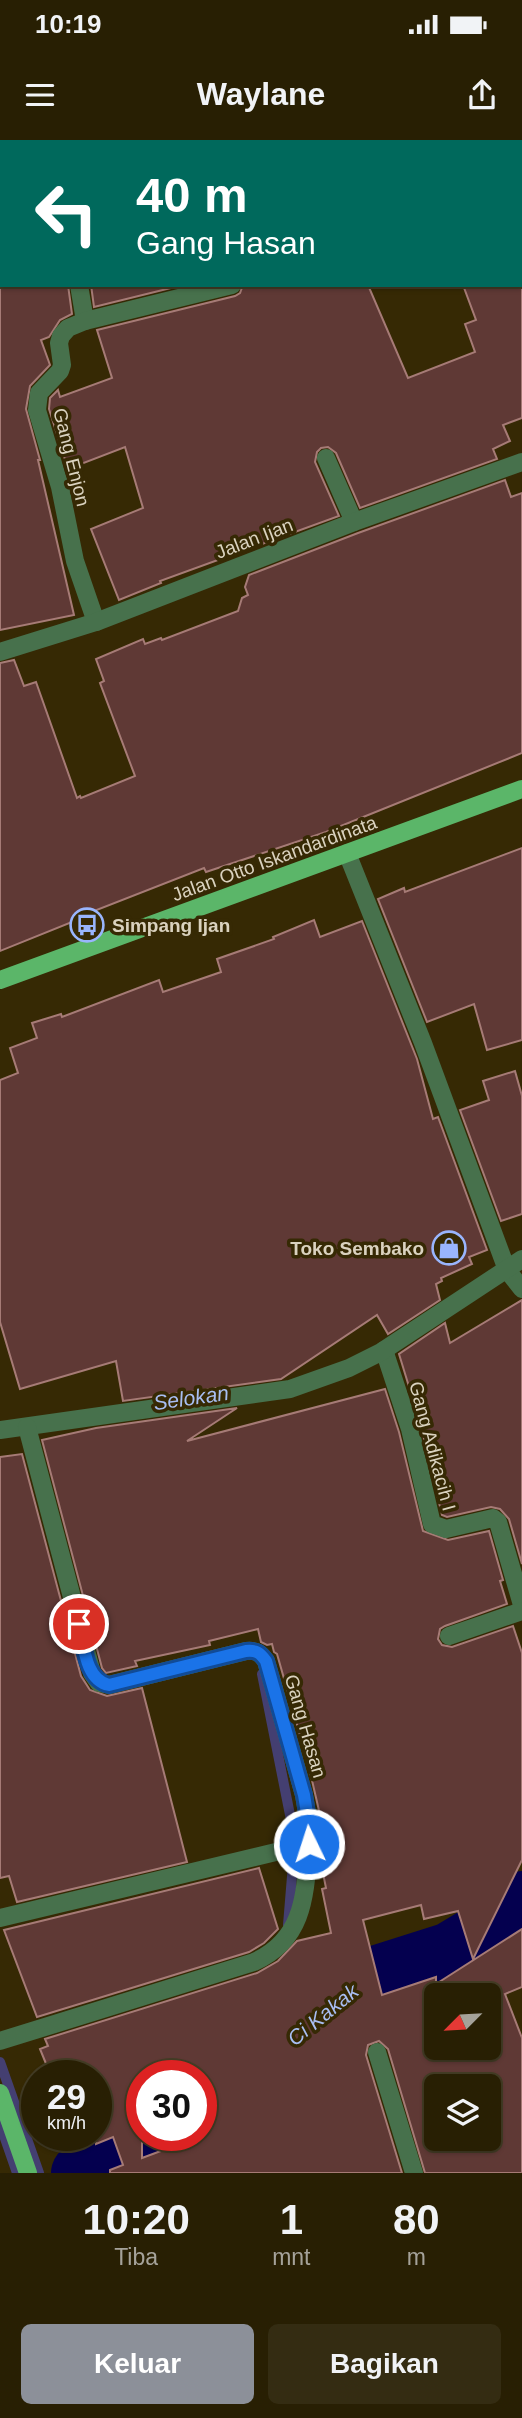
<!DOCTYPE html>
<html lang="id">
<style>
body{margin:0;font-family:Helvetica,sans-serif;background:#342c12;color:#f1f3f6;height:100vh;display:flex;flex-direction:column;font-size:26px;white-space:nowrap}
*{box-sizing:border-box;margin:0}
p{font-size:23px;color:#a5a29a}
.icon{flex:none;width:38px;height:38px;fill:none;stroke:currentColor;stroke-width:2;stroke-linecap:round;stroke-linejoin:round}
.map{position:relative;height:2033px;overflow:hidden}
.sheet{display:flex;flex-direction:column;background:#281f03;flex:1}
.sheet>*{flex:none}
.banner{position:absolute;left:0px;top:0px;width:523px;height:147px;box-shadow:0 2px 5px #0004,0 0 0 2px #443d25;background:#00695c;color:#fff;overflow:hidden}
.needle{width:46px;rotate:246deg}
.tools{position:absolute;left:424px;top:1843px;display:grid;gap:14px}
.tools a{display:grid;place-items:center;width:77px;height:77px;border-radius:10px;background:#281f03;box-shadow:0 2px 5px #0004,0 0 0 2px #443d25;font-size:35px}
.speed{position:absolute;left:21px;top:1920px;display:flex;gap:14px;font-size:35px;font-weight:700;text-align:center}
.speed>*{display:grid;place-content:center;width:91px;height:91px;border-radius:50%;background:#281f03;box-shadow:0 2px 5px #0004,0 0 0 2px #443d25;line-height:1}
.speed small{font-size:18px;font-weight:400}
.speed .limit{border:10px solid #d22;background:#fff;color:#111}
.pin{position:absolute;display:grid;place-items:center;width:60px;height:60px;color:#fff;margin:-30px;border:4px solid #fff;border-radius:50%;box-shadow:0 2px 7px #0007}
.me{position:absolute;width:77px;margin:-38px;rotate:356deg;stroke-linejoin:round;filter:drop-shadow(0 0 5px #0008)}
.turn{display:flex;align-items:center;gap:24px;height:147px;padding:0 21px;font-size:32px}
.turn .icon{width:91px;height:91px;stroke-width:2.5}
.turn b{display:block;font-size:49px;line-height:60px}
.eta{display:flex;justify-content:space-evenly;align-items:center;height:119px;text-align:center}
.eta b{font-size:42px;font-weight:800;line-height:49px}
.cta{display:flex;gap:14px;margin-top:auto;padding:14px 21px}
.cta a{flex:1;height:80px;border-radius:10px;background:#8c9099;color:#fff;font-size:28px;font-weight:800;line-height:80px;text-align:center}
.cta a+a{background:#342c12;color:#f1f3f6}
.status{display:flex;justify-content:space-between;align-items:center;height:49px;padding:0 35px;background:#281f03;direction:ltr}
.status svg{height:19px;fill:currentColor}
header{display:flex;justify-content:space-between;align-items:center;height:91px;padding:0 21px;background:#281f03;font-size:32px;font-weight:800}
.map>svg:first-child{display:block}
.lines{fill:none;stroke-linecap:round;stroke-linejoin:round}
.stream{stroke:#443f71;stroke-width:10}
.river{stroke:#04004f;stroke-width:60}
.building{fill:#5f3935;stroke:#a67b76;stroke-width:2;fill-rule:evenodd}
.minor{stroke:#47714c;stroke-width:18}
.major{stroke:#5bb669;stroke-width:18}
.route-casing{stroke:#114b97;stroke-width:18}
.route{stroke:#1a73e8;stroke-width:12}
.labels{text-anchor:middle;stroke-width:7;stroke-linejoin:round;paint-order:stroke}
.street-label{font-size:19px;fill:#dad2bf;stroke:#362904}
.poi-label{font-size:19px;font-weight:bold;fill:#dad2bf;stroke:#362904;text-anchor:start}
.water-label{font-size:21px;font-style:italic;fill:#a8bef2;stroke:#362904}
</style>
<div class="status"><b>10:19</b><svg viewBox="0 0 49 12"><path d="M0 12V9h3v3zM5 12V6h3v6zM10 12V3h3v9zM15 12V0h3v12zM26 1h20v11H26zM47 4h2v5h-2z"/></svg></div>
<header><svg class="icon" aria-label="menu" viewBox="0 0 24 24"><path d="M4 6h16M4 12h16M4 18h16"/></svg>Waylane<svg class="icon" aria-label="share" viewBox="0 0 24 24"><path d="M12 15V3M7 8l5-5 5 5M5 13v7h14v-7"/></svg></header>
<div class="map">
<svg width="522" height="2033" viewBox="0 0 522 2033">
<rect width="100%" height="100%" fill="#362904"/>
<g class="lines">
<g class="stream">
<path d="M262,1534L295,1700L288,1785"/>
<path d="M0,1922L39,2033"/>
<path d="M0,1984L17,2033"/>
</g>
<g class="river">
<path d="M316,1886L368,1838L450,1812L510,1776L522,1761"/>
<path d="M81,2033L150,1995"/>
</g>
</g>
<g class="building">
<path d="M7,145H68L72,174L60,180L49,197L41,200L50,225L30,246L26,269L40,320H38L74,475L0,490V147Z"/>
<path d="M91,145H183L94,167Z"/>
<path d="M243,145H368L408,238L475,212L465,184L476,180L463,145H522V278L503,285L510,301L493,309L497,319L360,368L336,313L328,307L321,308L317,312L315,322L339,376L160,441L161,443L119,460L91,389L143,368L125,307L68,329L49,269L50,258L58,250L60,257L112,238L97,190L235,156L240,153Z"/>
<path d="M505,340L511,357L522,353V613L326,692L206,732L204,728L76,778L77,780L0,811V523L14,520L24,546L36,542L77,658L80,656L81,658L135,636L100,543L104,541L96,519L143,499L145,504L161,498L162,500L238,471L242,458L248,455L245,447L249,435L358,393Z"/>
<path d="M522,708V900L487,910L474,864L427,882L378,759L404,748L405,752Z"/>
<path d="M314,780L320,797L362,781L417,919L433,979L438,977L487,1110L469,1117L472,1124L441,1138L442,1141L436,1144L440,1160L388,1194L377,1175L281,1239L123,1261L116,1221L20,1249L0,1182V940L18,933L10,908L37,898L32,883L61,874L62,877L159,840L163,852L221,832L217,819L274,799L273,797Z"/>
<path d="M515,931L522,956V1074L501,1081L460,970L489,960L483,941Z"/>
<path d="M522,1160V1424L509,1379L500,1369L491,1367L447,1377L442,1375L421,1286L399,1214L445,1183L450,1203Z"/>
<path d="M385,1249L399,1292L423,1391L448,1400L489,1391L503,1440L500,1441L507,1464L445,1486L440,1489L438,1499L442,1505L452,1507L513,1486L522,1513V1720L473,1819L458,1771L424,1779L421,1765L363,1780L382,1855L436,1837V1844L522,1789V1847L505,1854L522,1898V2033H425L388,1909L379,1901L368,1905L366,1915L402,2033H110V2030L123,2025L113,1997L96,2004V1936H51L40,1909L48,1906L45,1899L257,1833L278,1821L297,1801L331,1793L322,1749L326,1748L320,1718H323L320,1675L308,1623L277,1514L274,1512L272,1504L267,1505L261,1502L258,1489L209,1501L210,1505L135,1521L137,1526L106,1533L102,1528L42,1300L96,1288L237,1268L187,1301ZM436,1855H488V1908H436ZM142,1936H201V1996L142,2018ZM436,1946H488V1998H436Z"/>
<path d="M22,1314L81,1536L90,1550L107,1556L142,1548L187,1722L17,1762L9,1736L0,1738V1317Z"/>
<path d="M259,1728L278,1789L264,1803L249,1812L37,1877L4,1790Z"/>
</g>
<g class="lines">
<g class="minor">
<path d="M74,2L79,0"/>
<path d="M501,2L503,0"/>
<path d="M0,22H2"/>
<path d="M0,136L2,135"/>
<path d="M79,145L85,181"/>
<path d="M326,318L354,382"/>
<path d="M96,482L75,421L60,347L37,270L39,253L60,231L62,225L59,203L61,196L68,188L85,181L232,145"/>
<path d="M0,512L96,482L354,382L522,322"/>
<path d="M347,713L423,903L507,1130L522,1149"/>
<path d="M384,1210L410,1289L432,1384L446,1389L493,1378L498,1382L522,1465"/>
<path d="M0,1290L290,1249L349,1228L381,1212L522,1119"/>
<path d="M449,1496L522,1471"/>
<path d="M0,1778L309,1704V1685L304,1655L266,1521C260,1513 257,1510 246,1511L109,1545L99,1543L92,1533L27,1287"/>
<path d="M0,1901L254,1822C305,1799 305,1754 309,1704"/>
<path d="M377,1912L414,2033"/>
</g>
<g class="major">
<path d="M0,840L522,649"/>
<path d="M0,1953L28,2033"/>
</g>
</g>
<g class="lines">
<defs>
<path id="route" d="M79,1484C84,1505 85,1540 109,1545L246,1511C257,1510 260,1513 266,1521L304,1655L309,1685V1704"/>
</defs>
<use href="#route" class="route-casing"/>
<use href="#route" class="route"/>
</g>
<defs>
<symbol id="bus-ring" viewBox="-11 -11 22 22"><circle r="9.5" fill="#362904" stroke="#99b5fd" stroke-width="1.5"/><path d="M-5-6H5V4H4V6H2V4H-2V6H-4V4H-5ZM-3.5-4V0h7V-4ZM-3.5 1.2v1.5H-2V1.2ZM2 1.2v1.5H3.5V1.2Z" fill="#99b5fd"/></symbol>
<symbol id="shop-ring" viewBox="-11 -11 22 22"><circle r="9.5" fill="#362904" stroke="#99b5fd" stroke-width="1.5"/><path d="M-5-2.5h2.3a2.7 3.5 0 0 1 5.4 0H5L5.5 6h-11ZM-1.5-2.5h3a1.5 2.3 0 0 0-3 0Z" fill="#99b5fd"/></symbol>
</defs>
<g fill-rule="evenodd">
<use href="#bus-ring" x="68" y="766" width="38" height="38"/>
<use href="#shop-ring" x="430" y="1089" width="38" height="38"/>
</g>
<g class="labels">
<g class="street-label">
<text transform="translate(72 317) rotate(76)" y="7">Gang Enjon</text>
<text transform="translate(254 398) rotate(-21)" y="7">Jalan Ijan</text>
<text transform="translate(274 718) rotate(-20)" y="7">Jalan Otto Iskandardinata</text>
<text transform="translate(433 1306) rotate(75)" y="7">Gang Adikacih I</text>
<text transform="translate(306 1586) rotate(74)" y="7">Gang Hasan</text>
</g>
<g class="poi-label">
<text x="112" y="792">Simpang Ijan</text>
<text x="424" y="1115" text-anchor="end">Toko Sembako</text>
</g>
<g class="water-label">
<text transform="translate(191 1258) rotate(-8)" y="7">Selokan</text>
<text transform="translate(323 1875) rotate(-39)" y="7">Ci Kakak</text>
</g>
</g>
</svg>
<div class="tools">
<a><svg class="needle" viewBox="-14 -14 28 28"><path d="M0-13l5 13h-10z" fill="#e53935"/><path d="M0 13l5-13h-10z" fill="#a5a29a"/></svg></a>
<a><svg class="icon" aria-label="layers" viewBox="0 0 24 24"><path d="M12 4l9 5-9 5-9-5zM3 14l9 5 9-5"/></svg></a>
</div>
<div class="speed"><div>29<small>km/h</small></div><div class="limit">30</div></div>
<div class="pin" style="left:79px;top:1484px;background:#d93025"><svg class="icon" aria-label="arrive" viewBox="0 0 24 24"><path d="M6 21V4h12l-3 4 3 4H6"/></svg></div>
<svg class="me" style="left:309px;top:1704px" viewBox="-20 -20 40 40"><circle r="17" fill="#1a73e8" stroke="#fff" stroke-width="3"/><path d="M0-11L8 9 0 5-8 9z" fill="#fff"/></svg>
<div class="banner">
<div class="turn"><svg class="icon" aria-label="left" viewBox="0 0 24 24"><path d="M17 20v-9H6M10 6l-5 5 5 5"/></svg><div><b>40 m</b>Gang Hasan</div></div>
</div>
</div>
<section class="sheet">
<div class="eta">
<div><b>10:20</b><p>Tiba</p></div>
<div><b>1</b><p>mnt</p></div>
<div><b>80</b><p>m</p></div>
</div>
<div class="cta"><a>Keluar</a><a>Bagikan</a></div>
</section>
